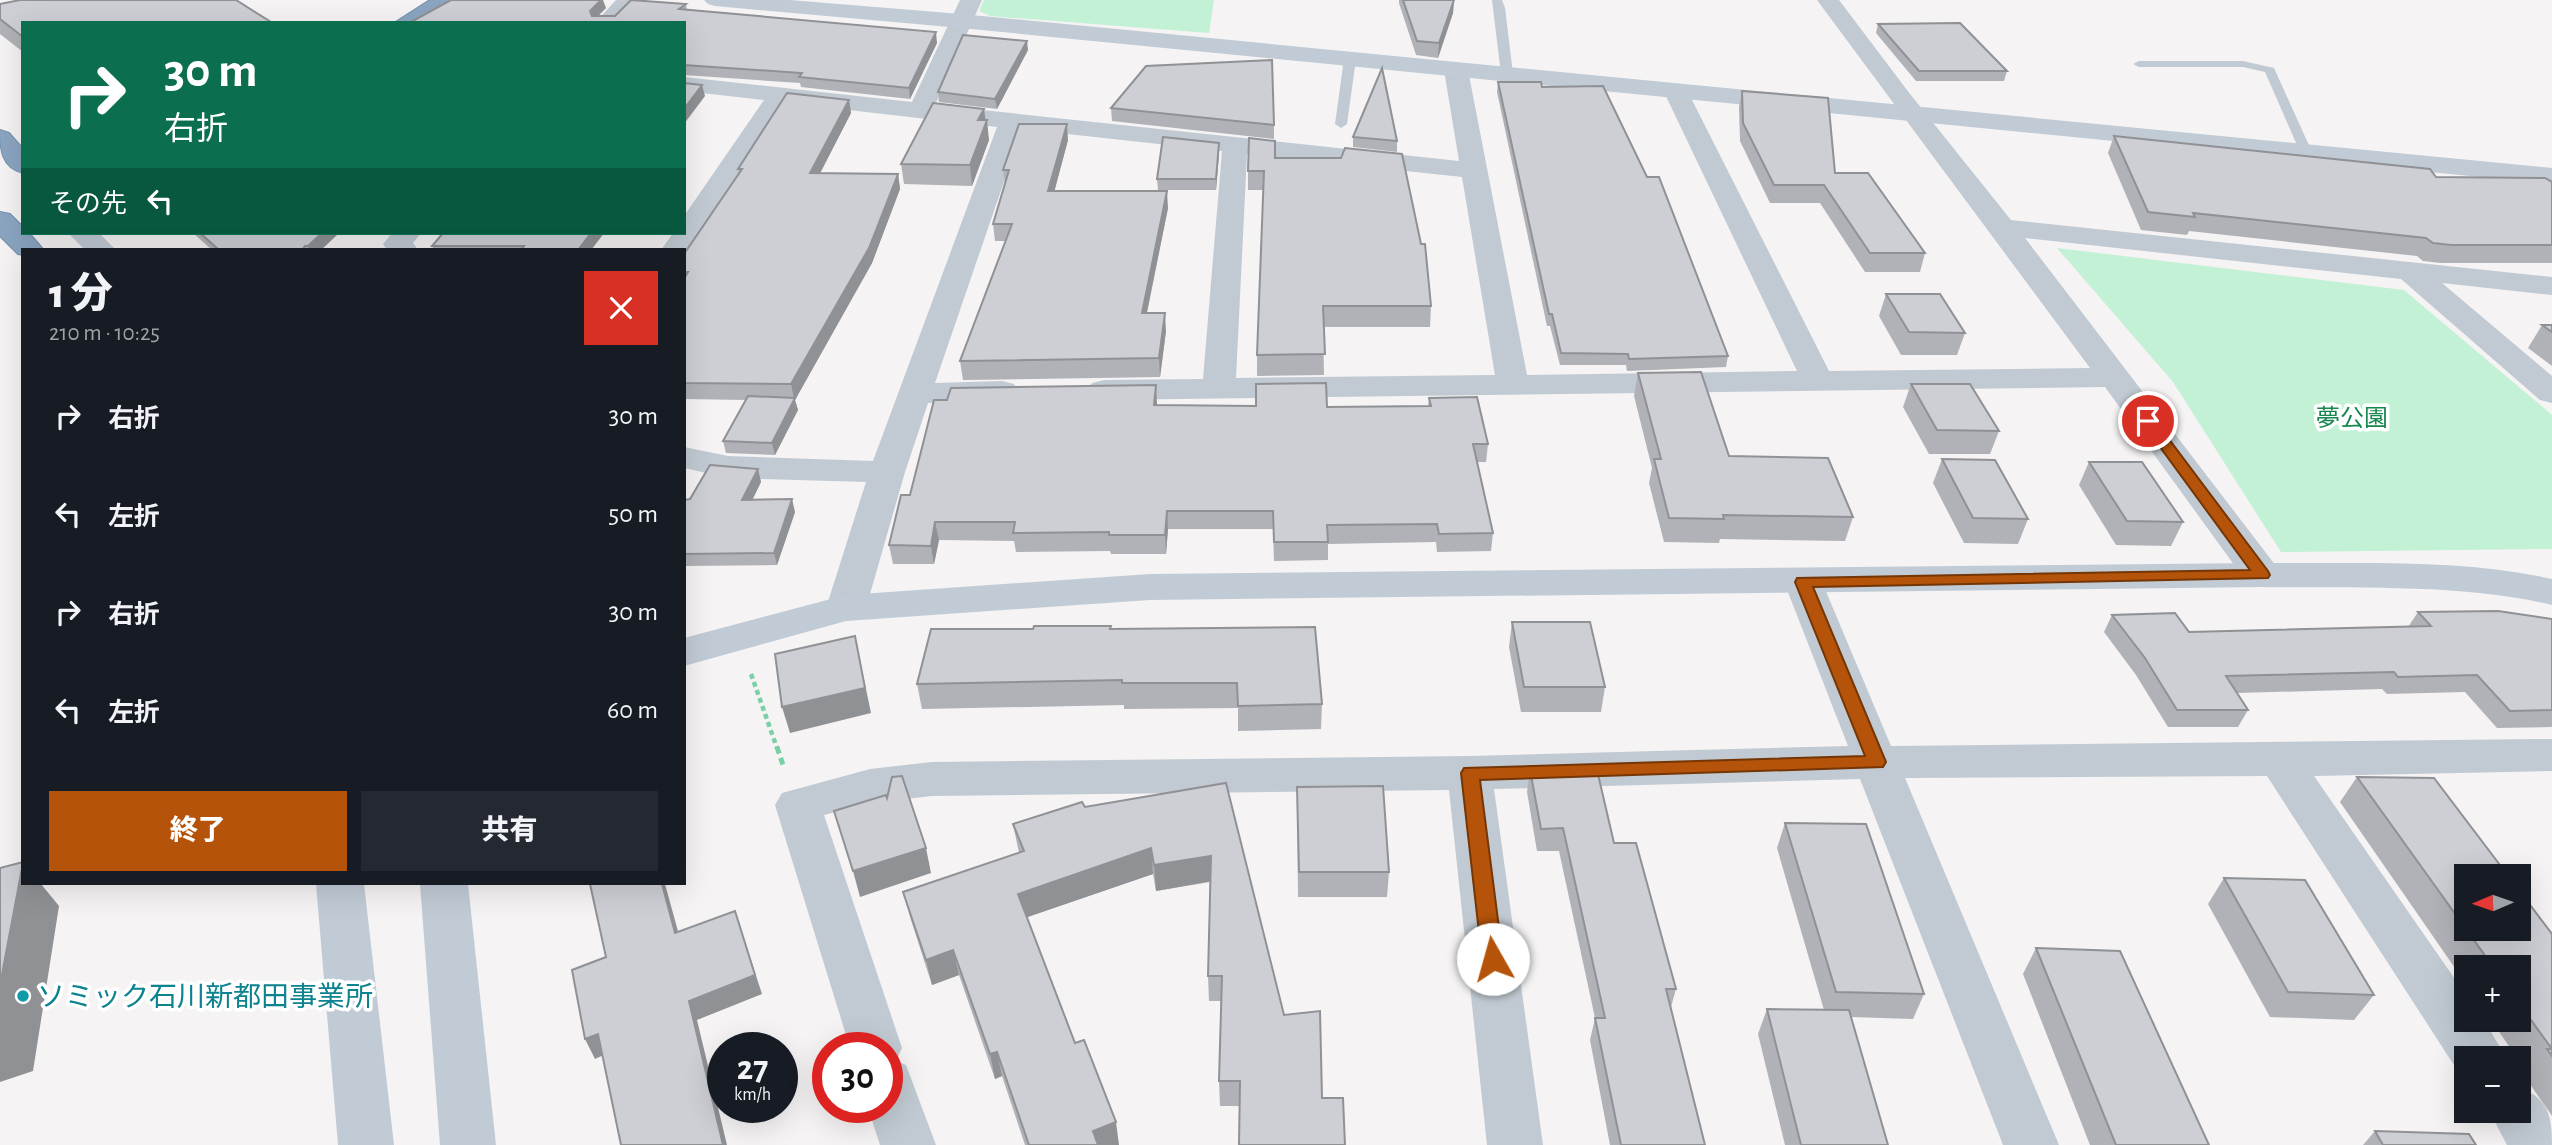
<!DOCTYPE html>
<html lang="ja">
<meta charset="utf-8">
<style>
body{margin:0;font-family:"Alegreya Sans","Noto Sans JP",sans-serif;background:#242831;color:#f1f3f6;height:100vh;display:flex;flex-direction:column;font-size:26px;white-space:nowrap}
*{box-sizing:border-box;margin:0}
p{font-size:23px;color:#9ea1a6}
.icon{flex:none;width:38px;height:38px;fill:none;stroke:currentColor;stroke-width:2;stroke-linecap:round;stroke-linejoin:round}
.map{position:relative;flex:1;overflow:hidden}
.panel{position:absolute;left:21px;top:248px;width:665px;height:637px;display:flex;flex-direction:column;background:#171b24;border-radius:0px;box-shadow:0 7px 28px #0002}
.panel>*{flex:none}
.guide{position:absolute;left:21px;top:21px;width:665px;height:214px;border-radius:0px;box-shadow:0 7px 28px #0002;background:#0b6e4f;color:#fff;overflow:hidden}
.needle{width:46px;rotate:268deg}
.controls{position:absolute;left:2454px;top:864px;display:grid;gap:14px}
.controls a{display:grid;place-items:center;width:77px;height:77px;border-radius:0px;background:#171b24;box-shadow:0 7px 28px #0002;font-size:35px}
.speed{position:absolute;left:707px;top:1032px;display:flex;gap:14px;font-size:35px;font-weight:700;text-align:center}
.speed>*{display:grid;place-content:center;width:91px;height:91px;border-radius:50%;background:#171b24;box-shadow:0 7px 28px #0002;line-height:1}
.speed small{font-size:18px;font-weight:400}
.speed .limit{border:10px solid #d22;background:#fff;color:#111}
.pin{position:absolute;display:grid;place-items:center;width:60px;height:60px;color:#fff;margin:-30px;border:4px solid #fff;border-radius:50%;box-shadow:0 2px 7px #0007}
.me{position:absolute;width:77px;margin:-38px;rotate:353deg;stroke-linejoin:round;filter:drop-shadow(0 0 5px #0008)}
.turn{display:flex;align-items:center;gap:24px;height:147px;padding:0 28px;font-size:32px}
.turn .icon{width:91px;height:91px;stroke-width:2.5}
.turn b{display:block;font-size:49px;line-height:60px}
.then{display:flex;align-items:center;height:66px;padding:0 28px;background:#0003;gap:14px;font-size:26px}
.round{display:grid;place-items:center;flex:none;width:74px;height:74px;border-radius:0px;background:#242831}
.overview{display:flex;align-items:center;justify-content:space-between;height:119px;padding:0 28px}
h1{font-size:42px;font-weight:800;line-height:52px}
.primary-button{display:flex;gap:14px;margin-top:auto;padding:14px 28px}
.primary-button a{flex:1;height:80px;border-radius:0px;background:#b45309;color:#fff;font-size:28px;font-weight:800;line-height:80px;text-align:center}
.primary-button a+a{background:#242831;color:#f1f3f6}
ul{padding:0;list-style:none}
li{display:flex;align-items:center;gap:21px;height:98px;padding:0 28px}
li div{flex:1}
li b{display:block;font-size:26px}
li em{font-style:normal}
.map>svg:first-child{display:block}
.green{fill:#c3f1d5}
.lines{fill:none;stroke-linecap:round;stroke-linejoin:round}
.highway-casing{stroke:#7690ad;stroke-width:2}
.path-far1{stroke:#7ad0a6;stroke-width:4.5;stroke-dasharray:5 3.5;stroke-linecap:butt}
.path{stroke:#7ad0a6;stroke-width:5;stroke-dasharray:7 4.5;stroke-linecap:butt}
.lane{fill:#c1cad2;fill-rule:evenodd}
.street{fill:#c1cad2;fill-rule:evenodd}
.secondary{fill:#c1cbd6;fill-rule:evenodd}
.highway{fill:#8ba5c1;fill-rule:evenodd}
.wall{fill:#b0b2b7}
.shaded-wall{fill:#909195}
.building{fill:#cdcfd5;stroke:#909195;stroke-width:2}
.route{fill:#b45309;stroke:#753606;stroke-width:2}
.culture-dot{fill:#0f9aa8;stroke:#fff;stroke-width:2.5}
.labels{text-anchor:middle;stroke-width:7;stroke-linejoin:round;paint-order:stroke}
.park-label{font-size:24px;fill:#17864f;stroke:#fff}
.near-culture-label{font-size:28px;fill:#0d838f;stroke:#fff;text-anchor:start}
</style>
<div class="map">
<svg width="2552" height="1145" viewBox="0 0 2552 1145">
<rect width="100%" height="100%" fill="#f5f3f3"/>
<g class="green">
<path d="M984,0H1214L1209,33L990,16L979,11Z"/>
<path d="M2057,248L2404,290L2552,415V549L2281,552L2173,382Z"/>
</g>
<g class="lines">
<defs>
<g id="highway">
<path d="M430,0H457L421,23H394Z"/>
<path d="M0,130L9,133L23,149V173C1,167 0,149 0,130Z"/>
<path d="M0,212L10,214L23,227V233H29L42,248L41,250H23V255L18,254L0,236Z"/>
</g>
</defs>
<use href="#highway" class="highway-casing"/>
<path class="path-far1" d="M751,674L777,748"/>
<path class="path" d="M777,747L783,765"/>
<g class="lane">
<path d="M1492,0H1502L1505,8L1513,74L1507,78L1501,74Z"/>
<path d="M1350,56L1356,59L1347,124L1341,128L1335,124L1344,59Z"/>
<path d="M2243,61L2274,68L2312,152L2311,155L2306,156L2300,152L2265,72L2243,67H2139L2133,64L2139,61Z"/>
</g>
<g class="street">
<path d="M616,0H639L618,23H595Z"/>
<path d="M960,0H982L935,105L1459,161L1444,70L1448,65H1464L1468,70L1527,375L1797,371L1664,92L1668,87L1676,85L1684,87L1688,92L1829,371L2090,368L1817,0H1839L1910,94L2011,220L2552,277V295L2442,283L2552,376V403L2540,400L2401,279L2025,238L2276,566L2281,575L2276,584L2262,587L2248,584L2105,387L1104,400L1092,397L1088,390L1092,383L1104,380L1203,379L1222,151L1022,129L935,383L1002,381L1014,384L1018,391L1014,398L1002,401L928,403L905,472L866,608L860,617L846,621L832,617L826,608L866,482L728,478L684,468V447L728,456L873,461L997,127L787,103L684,256V250H661L673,233H684V216L764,100L684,91V77L912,102ZM1247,154L1462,177L1495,375L1236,378Z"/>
<path d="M392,233H421L413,243L418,250H387L383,244Z"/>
<path d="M1803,569L1817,573L1822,582L1891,746L2552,739V771L2314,776L2466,995V1020H2484L2507,1059H2466V1077L2461,1076L2267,776L1905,778L2059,1145H2003L1860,779L1494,789L1543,1145H1487L1449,790L932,796L870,803L824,815L902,1048L896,1061L906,1065L936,1145H880L868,1108H887V1048H850L775,805L782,793L870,769L932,762L1470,756L1848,746L1784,582L1789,573Z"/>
<path d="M2518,1087C2548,1098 2552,1115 2552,1145H2507L2489,1111H2518Z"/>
</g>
<g class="secondary">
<path d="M704,0H790L961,14L2552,168V184L961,28L715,6L708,4Z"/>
<path d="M68,233H99L116,250H85Z"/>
<path d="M2262,563C2358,564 2458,558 2552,579V605C2459,583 2357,589 2262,587L1150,600L846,621L684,666V638L846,595L1150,574Z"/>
<path d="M316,884H364L394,1145H338Z"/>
<path d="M420,884H468L496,1145H440Z"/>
</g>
<use href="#highway" class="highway"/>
</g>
<g class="wall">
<path d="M1399,0H1454L1453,13L1438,58L1416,55L1399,3Z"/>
<path d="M0,4L23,23V52L0,34Z"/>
<path d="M686,4L687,10L937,43L910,99L801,87L800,83L684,75V23H409L606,8L598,16H615Z"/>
<path d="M1878,24L2007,71L2004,81H1916L1876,33Z"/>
<path d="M1028,50L997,109L939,102L938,92Z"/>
<path d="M1498,82L1542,87L1728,356L1726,367L1627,371L1626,365H1560L1550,326H1547L1497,92Z"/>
<path d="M1742,91L1925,253L1920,272H1865L1820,203H1770L1740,141L1739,107Z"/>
<path d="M849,100L851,113L820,173L898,174L900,189L872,263L795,400L798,410L775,455L726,453L723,441L746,400L684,399V254L739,173L738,169Z"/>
<path d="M1111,108L1274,125V139L1112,121Z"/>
<path d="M985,120L989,140L972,186L904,184L901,164Z"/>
<path d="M2114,136L2436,177L2552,182V263H2441L2423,261L2417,256L2189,231L2187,235L2141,230L2108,153Z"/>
<path d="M1353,137L1397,141V152L1353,147Z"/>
<path d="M1068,140L1054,191L1168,208L1147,313L1166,331L1160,377L963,380L960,361L1006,241H995L993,224L1005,183L1003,170Z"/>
<path d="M1219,143V153L1216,190H1158L1157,179Z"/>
<path d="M1275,158L1431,306L1430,327H1323L1324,375L1257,376V355L1264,190H1248V171Z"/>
<path d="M193,233H339L321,250H212Z"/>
<path d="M443,233H604L591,250H434L432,246Z"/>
<path d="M1886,294L1965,333L1957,355H1901L1879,316Z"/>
<path d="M2542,325H2552V366L2528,348Z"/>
<path d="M1638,373L1729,456L1853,517L1845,541L1720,539L1719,543L1664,542L1649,483L1652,468L1634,396Z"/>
<path d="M1911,384L1999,431L1990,454H1929L1903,407Z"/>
<path d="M1429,398L1488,444L1486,462H1477L1493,533L1491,551L1437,552L1436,542L1328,544V560L1274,561L1273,529H1168L1166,554H1111L1110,551L1016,552L1014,541L939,540L934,564H893L889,545L910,495L1157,403V406L1327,407L1428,406Z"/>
<path d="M1942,459L2028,519L2018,544L1964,543L1933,483Z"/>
<path d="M2089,462L2183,522L2171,546L2116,545L2079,485Z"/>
<path d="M758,469L761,482L752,500L795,512L777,565L684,566V500L690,499Z"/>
<path d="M2418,612L2552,619V727L2497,728L2465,692L2387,694L2382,689L2237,693L2248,710L2238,727H2168L2136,675L2104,632L2112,615L2189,632L2408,627Z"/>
<path d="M1512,622L1605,687L1601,712H1521L1509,647Z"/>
<path d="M1033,629H1111L1322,704L1321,729L1238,731V708L1124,709V705L922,709L917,684Z"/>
<path d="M1530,770L1614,843L1676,989L1671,1007L1705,1145H1610L1590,1040L1595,1018L1559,851H1537L1527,792Z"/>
<path d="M2357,777L2552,934V1116L2523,1074L2526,1071L2491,1020H2518V968H2466V984L2340,802Z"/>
<path d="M1226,783L1284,1015L1240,1106H1220L1219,1081L1221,1001H1209L1208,976L1210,882L1156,891L1153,874L1027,917L1075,1043L1119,1145H1025L1002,1076L995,1079L959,975L932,985L910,917L903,892L1019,853L1013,824L1085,807Z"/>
<path d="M1297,787L1389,872L1387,897H1298Z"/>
<path d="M1785,823L1924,994L1913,1019L1851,1017L1888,1145H1785L1758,1034L1767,1009L1824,1010L1777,848Z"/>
<path d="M2224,878L2374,995L2354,1020L2270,1017L2208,904Z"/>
<path d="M2036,948L2209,1145H2090L2023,974Z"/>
<path d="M2375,1131L2476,1145H2363Z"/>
</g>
<g class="shaded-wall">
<path d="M601,0H603L606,8L593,21L590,11Z"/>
<path d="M1454,0L1453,13L1438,58L1439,43Z"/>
<path d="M936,32L937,43L910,99L909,88Z"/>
<path d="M1027,41L1028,50L997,109L995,99Z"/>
<path d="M702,85L705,96L684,124V109Z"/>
<path d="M849,100L851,113L813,187L810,173Z"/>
<path d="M984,109L986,123L987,120L989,140L972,186L970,165L978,120Z"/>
<path d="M1067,124L1068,140L1050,208L1048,191Z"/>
<path d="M1219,143V153L1216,190V179Z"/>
<path d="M898,174L900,189L872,263L795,400L798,410L775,455L772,443L794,398L791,384Z"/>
<path d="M1167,191L1168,208L1143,331L1142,313Z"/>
<path d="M322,233H339L321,250H310L308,246Z"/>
<path d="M591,233H604L591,250H578Z"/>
<path d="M1165,313L1166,331L1160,377L1159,358Z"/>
<path d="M1156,385L1157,403L1155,423L1154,405Z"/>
<path d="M758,469L761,482L746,513L742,500Z"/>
<path d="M792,499L795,512L777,565L774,553Z"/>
<path d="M1167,511L1168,529L1166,554L1165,535Z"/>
<path d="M935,522L939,540L934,564L931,546Z"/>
<path d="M855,636L871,713L790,733L782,707Z"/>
<path d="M926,848L931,873L860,897L853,871Z"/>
<path d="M1151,848L1153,874L1022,919L1018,894Z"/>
<path d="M1211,856L1212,881L1156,891L1154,865Z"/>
<path d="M23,863V884H41L59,906L33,1071L0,1082V985Z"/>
<path d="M662,884H665L684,953L675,933Z"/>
<path d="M735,911L762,994L697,1020L727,1145H723L689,1001Z"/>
<path d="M953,950L959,975L932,985L926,960Z"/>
<path d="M598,1034L608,1053L595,1059L585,1039Z"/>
<path d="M997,1052L1002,1076L995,1079L990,1054Z"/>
<path d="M1116,1122L1119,1145H1095L1093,1131Z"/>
</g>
<g class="building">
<path d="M20,0H236L271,22L23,23V37L0,19V4Z"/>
<path d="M451,0H601L590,11L592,16H615L631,0L686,4L679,9L936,32L909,88L799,77L802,73L684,65V23H409Z"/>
<path d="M1403,0H1454L1439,43L1417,41Z"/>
<path d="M1960,23L2007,71H1919L1878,24Z"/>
<path d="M963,35L1027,41L995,99L938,92Z"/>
<path d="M1272,60L1274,125L1111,108L1146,66Z"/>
<path d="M1382,68L1397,141L1353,137Z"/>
<path d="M1498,82H1541L1542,87L1603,86L1647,177H1659L1728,356L1629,359L1628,354L1561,353L1552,314H1549Z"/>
<path d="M684,83L702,85L684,109Z"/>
<path d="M1742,91L1828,98L1835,173H1868L1925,253H1870L1824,185H1774L1743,123Z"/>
<path d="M787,93L849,100L810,173L898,174L869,248L791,384L684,383V279L688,272H684V254L742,169H738Z"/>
<path d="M933,103L984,109L978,120H987L970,165L901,164Z"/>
<path d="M1019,124H1067L1048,191H1167L1142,313H1165L1159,358L960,361L1012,224H993L1009,170H1003Z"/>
<path d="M2114,136L2430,169L2436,177L2545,178L2552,182V245H2451L2433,243L2426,238L2193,213L2195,217L2148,212Z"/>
<path d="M1163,137L1219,143L1216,179H1157Z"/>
<path d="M1249,138L1275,141V158H1341L1345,148L1402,154L1421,244H1425L1431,306H1323L1325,354L1257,355L1264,171H1248Z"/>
<path d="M200,233H322L308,246H305L302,250H219Z"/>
<path d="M443,233H591L578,250H521L524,246H432Z"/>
<path d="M1886,294H1940L1965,333L1909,332Z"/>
<path d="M2542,325H2552V332Z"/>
<path d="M1701,372L1729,456L1828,458L1853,517L1723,515L1724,519L1669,518L1654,459H1661L1638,373Z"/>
<path d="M1326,383L1327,407L1431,406L1429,398L1477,397L1488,444H1473L1493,533L1439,534L1437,524L1327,525L1328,542H1274L1273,511H1167L1165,535H1109V532L1013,533L1015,522H935L931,546L889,545L901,495H910L934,400H947L951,388L1156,385L1154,405L1256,406V384Z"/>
<path d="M1911,384H1970L1999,431L1937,430Z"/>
<path d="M748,396L795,398L772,443L723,441Z"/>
<path d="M1942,459L1995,460L2028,519L1973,518Z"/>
<path d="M2089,462H2142L2183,522L2127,521Z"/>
<path d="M710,465L758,469L742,500L792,499L774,553L684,554V500L690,499Z"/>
<path d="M2498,611L2552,619V710L2510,711L2477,675L2398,677L2394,672L2226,676L2248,710H2177L2145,658L2112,615L2175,613L2189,632L2431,626L2418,612Z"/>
<path d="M1512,622H1590L1605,687H1524Z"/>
<path d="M1034,626H1111L1110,629L1315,627L1322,704L1238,706L1237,683H1122V680L917,684L931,629H1033Z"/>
<path d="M855,636L865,688L782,707L775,654Z"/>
<path d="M1530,770H1597L1614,843H1636L1676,989H1666L1705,1145H1621L1595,1018H1605L1563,828L1541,829Z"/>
<path d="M902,776L926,848L853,871L834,811L886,795L887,798L892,777Z"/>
<path d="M2357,777L2434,778L2509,877H2466V929Z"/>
<path d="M1226,783L1284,1015L1320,1011L1322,1098H1343L1345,1145H1239L1240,1081H1219L1222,976H1208L1211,856L1154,865L1151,848L1018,894L1075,1043L1084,1040L1116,1122L1093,1131L1098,1145H1029L997,1052L990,1054L953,950L926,960L903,892L1024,851L1013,824L1082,802L1085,807Z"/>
<path d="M1383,786L1389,872H1299L1297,787Z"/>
<path d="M1785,823L1866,824L1924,994L1836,992Z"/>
<path d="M23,862V863L0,985V868Z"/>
<path d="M2224,878L2305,880L2374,995L2288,992Z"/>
<path d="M590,884H662L675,933L735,911L755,975L689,1001L723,1145H621L598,1034L585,1039L572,970L606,957Z"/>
<path d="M2518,889L2552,934V1049L2518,1002V968H2494L2466,929H2518Z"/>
<path d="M2036,948L2120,951L2209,1145H2116Z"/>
<path d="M1767,1009L1849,1010L1888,1145H1801Z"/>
<path d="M2547,1049H2552V1056Z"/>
<path d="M2375,1131L2469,1134L2476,1145H2383Z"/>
</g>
<path class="route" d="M2148,417L2153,418L2268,571L2270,575L2268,578L1813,587L1886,762L1883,767L1480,780L1503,959L1500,965L1493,968L1485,965L1482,959L1461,773L1464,768L1865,756L1795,582L1797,578L2250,570L2141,421Z"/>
<circle class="culture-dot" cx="23" cy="996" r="7"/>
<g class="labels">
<g class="park-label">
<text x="2352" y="426">夢公園</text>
</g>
<g class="near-culture-label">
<text x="37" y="1006">ソミック石川新都田事業所</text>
</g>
</g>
</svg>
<div class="controls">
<a><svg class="needle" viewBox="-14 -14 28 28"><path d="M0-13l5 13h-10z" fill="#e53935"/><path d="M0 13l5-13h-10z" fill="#9ea1a6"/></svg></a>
<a>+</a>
<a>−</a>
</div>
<div class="speed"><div>27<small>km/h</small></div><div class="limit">30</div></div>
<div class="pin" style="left:2148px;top:421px;background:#d93025"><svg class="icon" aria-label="arrive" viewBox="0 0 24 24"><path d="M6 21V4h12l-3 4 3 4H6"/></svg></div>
<svg class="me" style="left:1493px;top:959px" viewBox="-20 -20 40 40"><circle r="19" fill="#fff"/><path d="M0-13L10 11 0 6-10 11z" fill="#b45309"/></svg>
<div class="guide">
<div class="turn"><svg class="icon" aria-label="right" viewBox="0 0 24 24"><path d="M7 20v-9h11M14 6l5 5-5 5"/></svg><div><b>30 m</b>右折</div></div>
<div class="then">その先<svg class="icon" aria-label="left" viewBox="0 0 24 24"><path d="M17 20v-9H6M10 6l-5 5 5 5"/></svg></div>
</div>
<section class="panel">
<div class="overview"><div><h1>1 分</h1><p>210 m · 10:25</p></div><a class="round" style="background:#d93025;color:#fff"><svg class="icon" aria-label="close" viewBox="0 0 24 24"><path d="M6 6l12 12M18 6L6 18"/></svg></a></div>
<ul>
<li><svg class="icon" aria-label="right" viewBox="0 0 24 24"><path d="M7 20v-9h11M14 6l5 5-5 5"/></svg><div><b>右折</b></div><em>30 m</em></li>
<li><svg class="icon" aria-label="left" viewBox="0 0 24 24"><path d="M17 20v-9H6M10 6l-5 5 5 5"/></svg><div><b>左折</b></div><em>50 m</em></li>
<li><svg class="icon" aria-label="right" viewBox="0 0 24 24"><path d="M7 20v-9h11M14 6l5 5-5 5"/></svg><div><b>右折</b></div><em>30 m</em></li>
<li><svg class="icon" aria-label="left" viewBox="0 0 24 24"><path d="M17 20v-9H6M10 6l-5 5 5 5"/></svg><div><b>左折</b></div><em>60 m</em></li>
</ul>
<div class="primary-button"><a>終了</a><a>共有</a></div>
</section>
</div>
